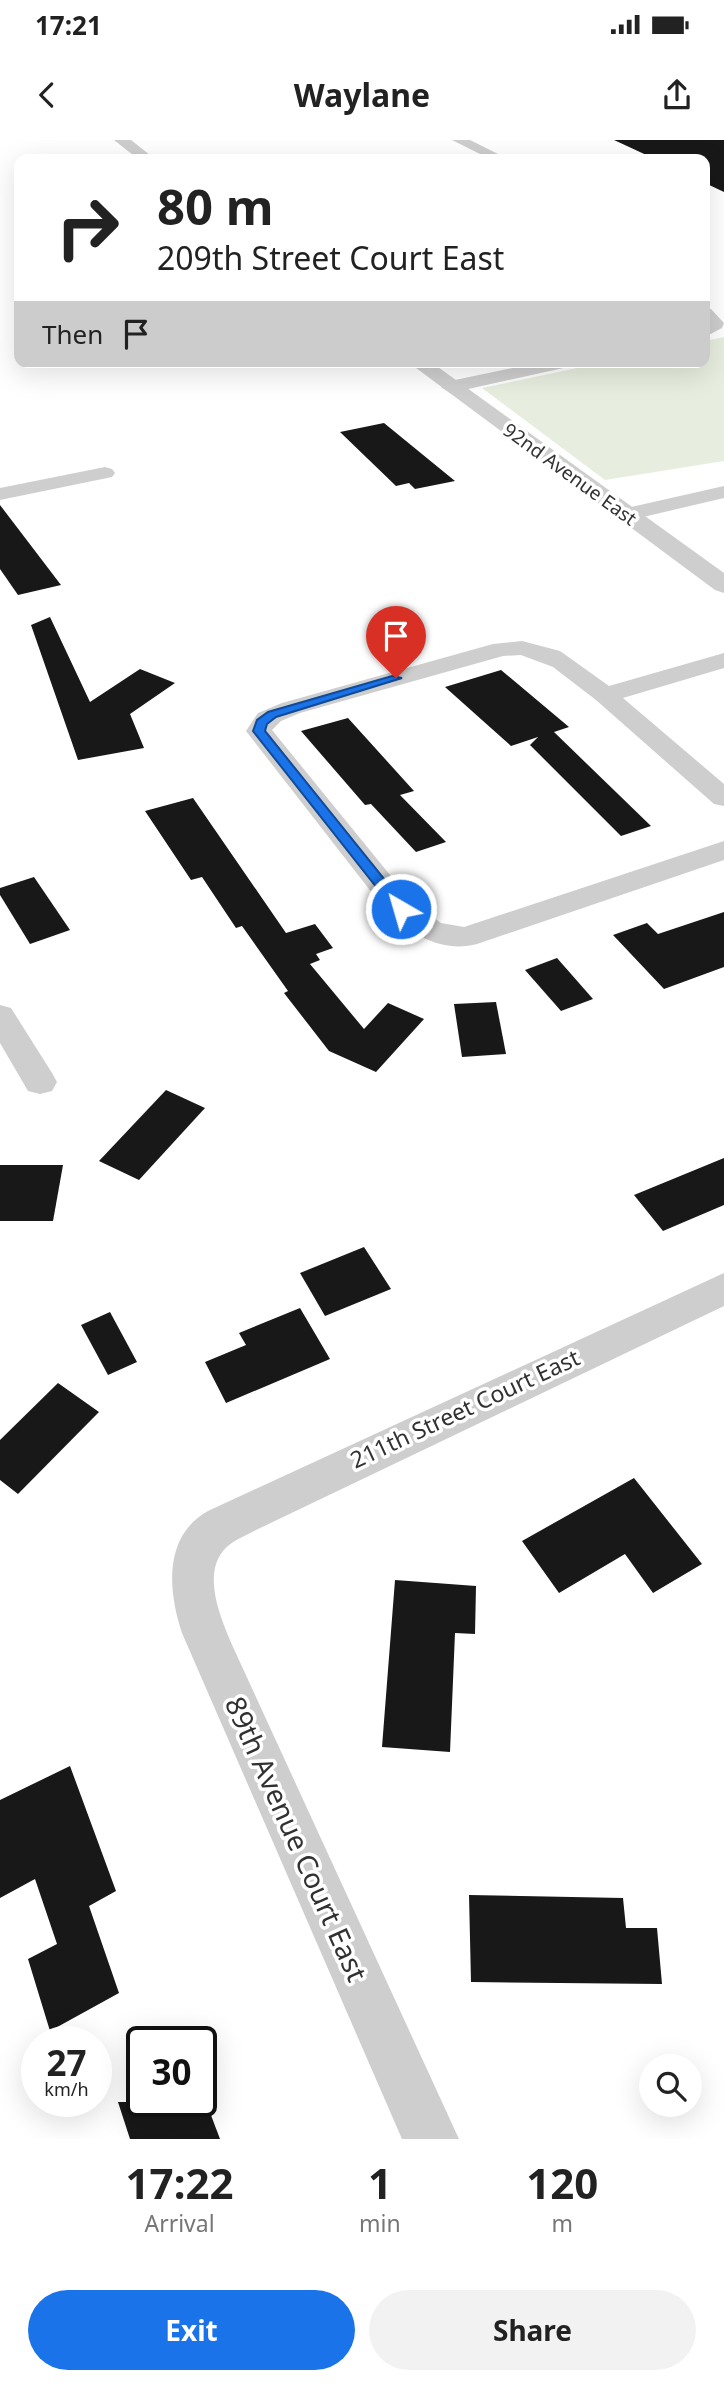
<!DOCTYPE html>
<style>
body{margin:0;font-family:"Noto Sans",sans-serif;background:#f2f2f2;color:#222;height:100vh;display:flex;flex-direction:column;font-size:26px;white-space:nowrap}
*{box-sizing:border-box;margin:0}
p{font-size:23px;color:#767676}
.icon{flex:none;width:38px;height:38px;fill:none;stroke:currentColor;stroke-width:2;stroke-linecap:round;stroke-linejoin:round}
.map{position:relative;height:1999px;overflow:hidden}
.side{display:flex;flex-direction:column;background:#fff;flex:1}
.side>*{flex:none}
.hud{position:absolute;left:14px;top:14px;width:696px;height:214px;border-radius:14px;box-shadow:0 7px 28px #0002;background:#fff;color:#222;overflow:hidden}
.tools{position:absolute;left:639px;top:1914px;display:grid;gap:14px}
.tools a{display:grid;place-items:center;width:63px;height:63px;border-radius:50%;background:#fff;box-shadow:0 7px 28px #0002;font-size:35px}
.speed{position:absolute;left:21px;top:1886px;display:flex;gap:14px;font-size:35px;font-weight:700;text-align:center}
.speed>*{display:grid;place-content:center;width:91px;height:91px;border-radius:50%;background:#fff;box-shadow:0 7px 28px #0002;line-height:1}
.speed small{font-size:18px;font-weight:400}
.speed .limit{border:4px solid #111;border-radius:10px;background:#fff;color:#111}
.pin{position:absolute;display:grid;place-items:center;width:60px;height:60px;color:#fff;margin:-72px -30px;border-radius:50% 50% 50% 0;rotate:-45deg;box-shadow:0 0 7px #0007}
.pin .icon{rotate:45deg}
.me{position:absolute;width:77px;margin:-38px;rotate:322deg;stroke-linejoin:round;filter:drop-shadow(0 0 5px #0008)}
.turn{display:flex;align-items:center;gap:24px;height:147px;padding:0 28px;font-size:32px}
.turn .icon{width:91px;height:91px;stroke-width:2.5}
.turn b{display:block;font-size:49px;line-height:60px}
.then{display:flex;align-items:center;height:66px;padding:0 28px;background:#0003;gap:14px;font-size:26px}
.eta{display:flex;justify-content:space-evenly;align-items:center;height:119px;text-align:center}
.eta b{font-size:42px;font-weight:700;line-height:49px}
.action{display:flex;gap:14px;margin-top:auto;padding:14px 28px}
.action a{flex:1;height:80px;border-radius:42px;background:#1a73e8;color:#fff;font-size:28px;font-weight:700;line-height:80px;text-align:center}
.action a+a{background:#f2f2f2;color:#222}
.status{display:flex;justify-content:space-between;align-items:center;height:49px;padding:0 35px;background:#fff;direction:ltr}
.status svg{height:19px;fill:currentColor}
header{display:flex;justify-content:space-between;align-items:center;height:91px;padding:0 28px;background:#fff;font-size:32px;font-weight:700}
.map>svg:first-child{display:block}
.green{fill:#e7eedf}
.building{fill:#181818}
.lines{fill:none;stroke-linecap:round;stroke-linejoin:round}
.minor{fill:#cecece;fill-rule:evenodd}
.tertiary{fill:#cecece;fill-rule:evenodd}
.route{fill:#1a73e8;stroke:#114b97;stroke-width:2}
.labels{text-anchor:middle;stroke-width:7;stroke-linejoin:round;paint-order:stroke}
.far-street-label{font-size:19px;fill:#313131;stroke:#fff}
.street-label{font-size:23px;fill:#313131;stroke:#fff}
.near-street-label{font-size:28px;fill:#313131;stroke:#fff}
</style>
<div class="status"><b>17:21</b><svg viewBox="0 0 49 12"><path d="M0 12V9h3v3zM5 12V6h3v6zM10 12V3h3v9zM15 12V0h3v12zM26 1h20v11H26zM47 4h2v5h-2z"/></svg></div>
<header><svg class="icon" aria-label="back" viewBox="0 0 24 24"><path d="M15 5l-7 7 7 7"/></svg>Waylane<svg class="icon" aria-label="share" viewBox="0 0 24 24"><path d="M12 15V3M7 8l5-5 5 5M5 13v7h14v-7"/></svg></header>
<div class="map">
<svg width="724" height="1999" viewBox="0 0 724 1999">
<rect width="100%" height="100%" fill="#fff"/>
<path class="green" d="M724,197V321L605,340L482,248L606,222H705V201Z"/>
<g class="building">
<path d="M614,0H724V52L705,43V19H655Z"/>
<path d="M384,283L455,341L415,349L409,343L396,346L340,292Z"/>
<path d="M0,365L61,445L18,455L0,429Z"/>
<path d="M50,477L90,562L140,529L175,543L130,574L144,608L78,620L31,485Z"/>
<path d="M501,530L569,587L554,592L651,686L621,696L530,605L538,597L511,606L445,547Z"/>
<path d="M348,578L414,651L400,655L446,702L416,712L371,664L365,665L301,591Z"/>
<path d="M193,658L286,793L315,784L333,808L316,814L320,820L310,824L364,889L388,863L424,879L376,932L329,911L284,853L288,851L242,786L236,788L202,737L191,740L145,671Z"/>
<path d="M34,737L70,790L30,804L0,755V748Z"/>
<path d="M724,772V827L664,849L613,795L647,783L658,794Z"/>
<path d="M557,818L593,859L561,871L525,830Z"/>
<path d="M496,862L506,914L462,917L454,864Z"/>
<path d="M166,950L205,968L139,1040L99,1021Z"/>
<path d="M724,1018V1065L663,1091L634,1055Z"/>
<path d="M0,1025H63L53,1081H0Z"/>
<path d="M364,1107L391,1149L325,1176L300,1133Z"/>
<path d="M300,1168L330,1219L226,1263L205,1222L246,1205L239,1193Z"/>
<path d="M110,1172L137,1222L108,1235L81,1185Z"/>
<path d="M58,1243L99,1272L18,1354L0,1340V1300Z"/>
<path d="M634,1338L702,1424L653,1453L625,1414L559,1453L522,1401Z"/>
<path d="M395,1440L476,1446L475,1494L455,1493L450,1612L382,1607Z"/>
<path d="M70,1626L116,1751L89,1766L119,1853L50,1891L28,1819L57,1804L35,1739L0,1758V1660Z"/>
<path d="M469,1755L623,1758L626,1788H657L662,1844L471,1842Z"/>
<path d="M118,1962H206L220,1999H130Z"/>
</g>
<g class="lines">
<g class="minor">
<path d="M452,0H470L500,15L493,19L488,18Z"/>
<path d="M705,168L711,169L724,183L722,188L705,197Z"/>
<path d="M541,222H577L568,227L450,253L441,247L450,241Z"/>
<path d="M105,327L112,329L115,333L112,337L0,360V348Z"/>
<path d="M724,346V358L626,381L618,380L615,375L618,370Z"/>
<path d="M522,501L560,511L609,546L724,513V528L623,558L724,644V666L714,664L596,560L553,527L521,515L503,516L300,573L281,581L272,590L412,762L441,783L464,787L724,701V720L477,804C445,813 414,796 390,776L246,591L258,573L282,563L493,504Z"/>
<path d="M0,865L11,868L52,933L57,942L52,951L40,954L28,951L0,903Z"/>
<path d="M724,1133V1166L256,1390C245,1396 231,1401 223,1411C202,1437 222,1481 233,1507L459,1999H402L182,1493C168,1451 163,1396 208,1371Z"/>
</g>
<g class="tertiary">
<path d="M114,0H131L155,19H138Z"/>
<path d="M408,222H431L724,433V453L715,450Z"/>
</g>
</g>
<path class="route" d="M392,536L402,538L276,577L267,584L265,591L406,766V772H396L253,591L257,580L268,572Z"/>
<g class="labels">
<g class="far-street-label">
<text transform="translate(570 334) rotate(36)" y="7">92nd Avenue East</text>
</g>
<g class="street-label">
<text transform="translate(465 1269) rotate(-25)" y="8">211th Street Court East</text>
</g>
<g class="near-street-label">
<text transform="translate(296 1699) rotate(66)" y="10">89th Avenue Court East</text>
</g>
</g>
</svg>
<div class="tools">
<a><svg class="icon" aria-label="search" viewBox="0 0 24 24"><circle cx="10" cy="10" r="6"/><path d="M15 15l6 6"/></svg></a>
</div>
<div class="speed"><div>27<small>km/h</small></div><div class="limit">30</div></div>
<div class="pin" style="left:396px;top:538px;background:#d93025"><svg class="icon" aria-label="arrive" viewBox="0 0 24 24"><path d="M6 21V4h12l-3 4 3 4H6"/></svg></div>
<svg class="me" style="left:401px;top:769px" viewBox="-20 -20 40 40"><circle r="17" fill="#1a73e8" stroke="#fff" stroke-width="3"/><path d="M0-11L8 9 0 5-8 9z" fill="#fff"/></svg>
<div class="hud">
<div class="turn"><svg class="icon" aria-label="right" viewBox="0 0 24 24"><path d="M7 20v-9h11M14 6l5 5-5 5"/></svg><div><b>80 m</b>209th Street Court East</div></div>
<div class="then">Then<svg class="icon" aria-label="arrive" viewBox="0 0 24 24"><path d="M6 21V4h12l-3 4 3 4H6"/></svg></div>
</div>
</div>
<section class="side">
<div class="eta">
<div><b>17:22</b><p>Arrival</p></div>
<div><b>1</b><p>min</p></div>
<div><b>120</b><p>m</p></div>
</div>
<div class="action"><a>Exit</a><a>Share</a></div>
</section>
